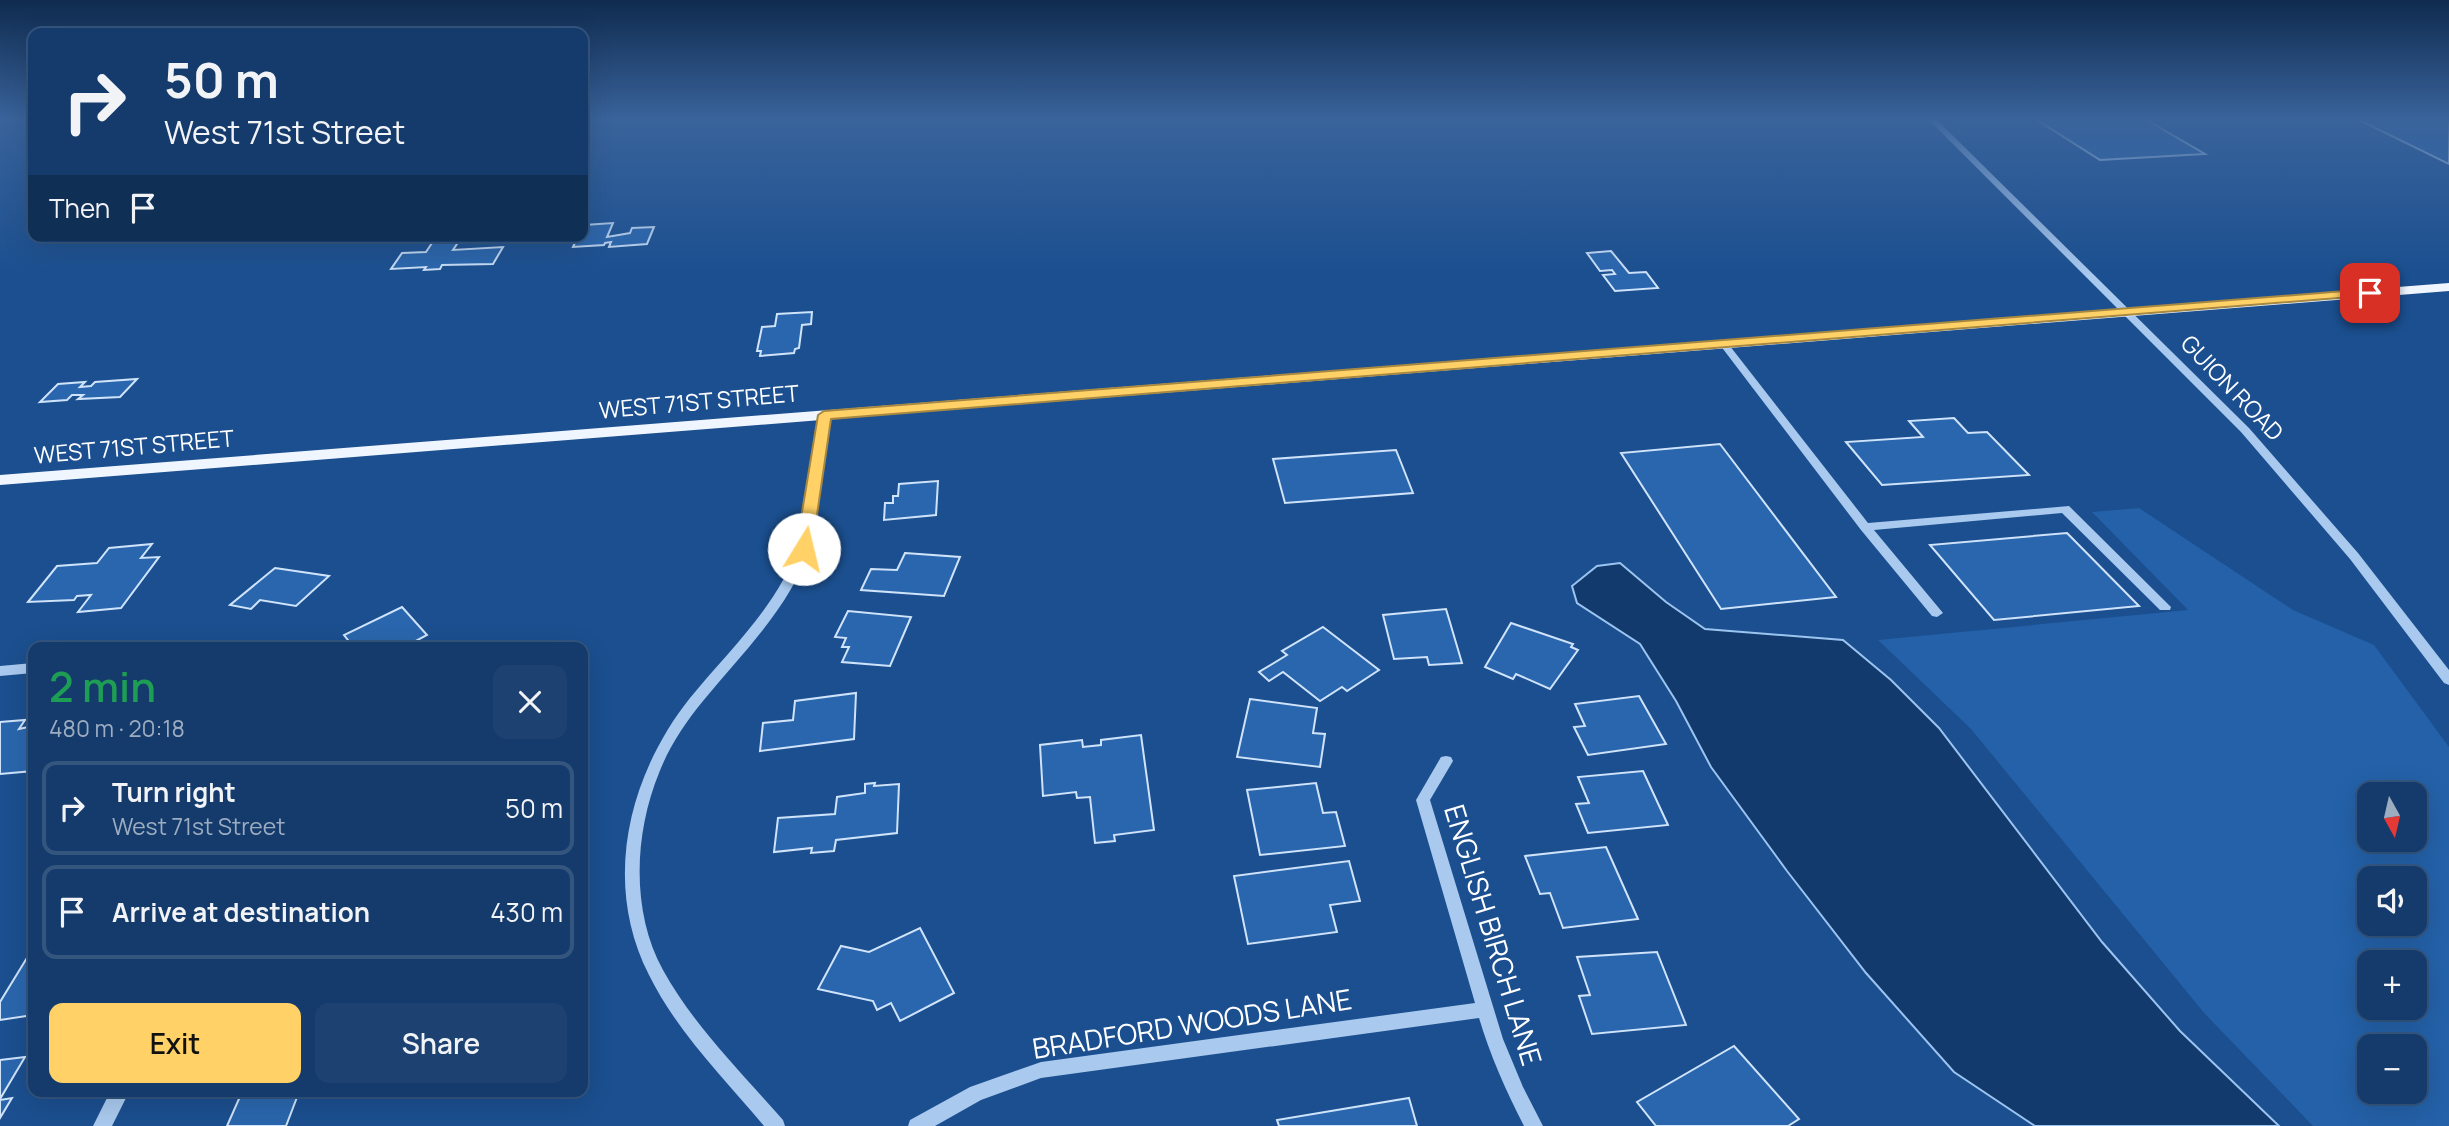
<!DOCTYPE html>
<meta charset="utf-8">
<style>
body{margin:0;font-family:Manrope,sans-serif;background:#1d4271;color:#f1f3f6;height:100vh;display:flex;flex-direction:column;font-size:26px;white-space:nowrap}
*{box-sizing:border-box;margin:0}
p{font-size:23px;color:#9dadc1}
.icon{flex:none;width:38px;height:38px;fill:none;stroke:currentColor;stroke-width:2;stroke-linecap:round;stroke-linejoin:round}
.map{position:relative;flex:1;overflow:hidden}
.panel{position:absolute;left:28px;top:642px;width:560px;height:455px;display:flex;flex-direction:column;background:#143b6b;border-radius:14px;box-shadow:0 7px 28px #0002,0 0 0 2px #33557e}
.panel>*{flex:none}
.banner{position:absolute;left:28px;top:28px;width:560px;height:214px;border-radius:14px;box-shadow:0 7px 28px #0002,0 0 0 2px #33557e;background:#143b6b;color:#f1f3f6;overflow:hidden}
.needle{width:46px;rotate:172deg}
.tools{position:absolute;left:2357px;top:782px;display:grid;gap:14px}
.tools a{display:grid;place-items:center;width:70px;height:70px;border-radius:14px;background:#143b6b;box-shadow:0 7px 28px #0002,0 0 0 2px #33557e;font-size:35px}
.pin{position:absolute;display:grid;place-items:center;width:60px;height:60px;color:#fff;margin:-30px;border-radius:14px;box-shadow:0 4px 10px #0006}
.me{position:absolute;width:77px;margin:-38px;rotate:9deg;stroke-linejoin:round;filter:drop-shadow(0 0 5px #0008)}
.turn{display:flex;align-items:center;gap:24px;height:147px;padding:0 21px;font-size:32px}
.turn .icon{width:91px;height:91px;stroke-width:2.5}
.turn b{display:block;font-size:49px;line-height:60px}
.then{display:flex;align-items:center;height:66px;padding:0 21px;background:#0003;gap:14px;font-size:26px}
.round{display:grid;place-items:center;flex:none;width:74px;height:74px;border-radius:14px;background:#1d4271}
.head{display:flex;align-items:center;justify-content:space-between;height:119px;padding:0 21px}
h1{font-size:42px;font-weight:600;line-height:52px;color:#1e9e55}
.primary-button{display:flex;gap:14px;margin-top:auto;padding:14px 21px}
.primary-button a{flex:1;height:80px;border-radius:14px;background:#ffd166;color:#111;font-size:28px;font-weight:600;line-height:80px;text-align:center}
.primary-button a+a{background:#1d4271;color:#f1f3f6}
ul{padding:0;list-style:none}
li{display:flex;align-items:center;gap:21px;height:94px;margin:0 14px 10px;padding:0 7px;border:4px solid #33557e;border-radius:14px}
li div{flex:1}
li b{display:block;font-size:26px}
li em{font-style:normal}
.map>svg:first-child{display:block}
.green{fill:#2461a8;fill-rule:evenodd}
.water{fill:#123a6d;stroke:#9cc4f0;stroke-width:2}
.building{fill:#2a66ad;stroke:#cfe3fa;stroke-width:2}
.lines{fill:none;stroke-linecap:round;stroke-linejoin:round}
.minor{fill:#a9c9ee;fill-rule:evenodd}
.major{fill:#f0f6ff;fill-rule:evenodd}
.route{fill:#ffd166;stroke:#a68842;stroke-width:2}
.labels{text-anchor:middle;stroke-width:7;stroke-linejoin:round;paint-order:stroke}
.street-label{font-size:23px;fill:#fff;stroke:#1b4f8f}
.near-street-label{font-size:28px;fill:#fff;stroke:#1b4f8f}
</style>
<div class="map">
<svg width="2449" height="1126" viewBox="0 0 2449 1126">
<rect width="100%" height="100%" fill="#1b4f8f"/>
<path class="green" d="M2139,508L2293,610L2374,645L2449,747V1126H2313L2205,1014L1971,729L1878,640L2188,610L2092,512ZM2370,794H2415V840H2370ZM2370,878H2415V924H2370ZM2370,962H2415V1008H2370ZM2370,1046H2415V1092H2370Z"/>
<path class="water" d="M1620,563L1666,602L1705,629L1843,640L1891,680L1939,728L2102,942L2180,1031L2279,1126H2035L1954,1072L1866,973L1787,871L1711,767L1676,701L1640,644L1577,603L1572,586L1597,566Z"/>
<g class="building">
<path d="M2034,118H2143L2205,154L2100,160Z"/>
<path d="M2355,118H2449V164Z"/>
<path d="M613,223L607,237L630,233L632,228L654,227L647,244L609,247L611,242L605,243L604,245L573,247L578,236H583L584,225Z"/>
<path d="M459,241L453,250L503,247L493,264L442,265L440,269L424,270L426,267L391,269L402,253L426,252L432,243Z"/>
<path d="M1611,251L1629,273L1646,272L1658,288L1615,291L1603,275L1615,274L1612,270L1600,271L1587,253Z"/>
<path d="M812,312L811,324L802,325L799,348L795,349L794,353L760,356L761,351H757L762,327L775,326L777,314Z"/>
<path d="M137,379L120,397L78,399L83,395H72L67,400L40,402L58,384L85,382L80,387L91,386L95,382Z"/>
<path d="M1954,418L1968,433L1987,432L2029,475L1882,485L1846,442L1923,437L1909,421Z"/>
<path d="M1720,444L1836,597L1721,609L1621,453Z"/>
<path d="M1396,450L1413,493L1285,503L1273,459Z"/>
<path d="M938,481L936,515L884,520L885,503H893V496H898L899,484Z"/>
<path d="M2067,533L2139,606L1994,620L1930,545Z"/>
<path d="M152,544L141,558L159,557L121,608L78,612L91,595L77,596L74,600L28,602L57,566L97,563L109,548Z"/>
<path d="M905,553L960,557L944,596L861,590L871,569L897,570Z"/>
<path d="M275,568L329,576L296,606L260,600L251,609L230,605Z"/>
<path d="M402,607L427,635L408,645L410,648H360L356,643L352,645L344,635Z"/>
<path d="M1446,609L1462,663L1429,665L1427,657L1394,659L1383,615Z"/>
<path d="M848,611L911,617L890,666L842,662L849,647H842L846,638L835,637Z"/>
<path d="M1511,623L1573,644L1571,647L1578,650L1550,689L1516,674L1513,679L1485,667Z"/>
<path d="M1323,627L1379,670L1347,691L1342,687L1320,701L1283,672L1269,681L1259,672L1287,655L1282,651Z"/>
<path d="M856,693L854,739L760,751L763,723L793,720L795,701Z"/>
<path d="M1639,696L1666,744L1588,755L1574,727L1585,726L1575,704Z"/>
<path d="M1250,699L1317,708L1313,733L1325,734L1320,767L1237,757Z"/>
<path d="M25,720L19,729L33,726V771L0,774V722Z"/>
<path d="M1141,735L1154,830L1114,835L1115,841L1095,843L1090,797L1077,798L1076,792L1043,796L1040,745L1082,740L1083,747L1101,745V740Z"/>
<path d="M1643,771L1668,825L1588,833L1576,804L1589,803L1578,777Z"/>
<path d="M875,783L874,786L899,784L897,833L836,840L834,851L811,853L812,848L774,852L778,818L835,814L837,797L865,793V784Z"/>
<path d="M1316,783L1323,813L1336,812L1345,846L1260,855L1247,790Z"/>
<path d="M1606,847L1638,919L1563,928L1550,893L1540,894L1525,856Z"/>
<path d="M1349,861L1360,901L1330,905L1337,932L1248,944L1234,876Z"/>
<path d="M920,928L954,993L900,1021L891,1003L877,1010L873,1001L818,989L841,946L869,952Z"/>
<path d="M33,948V1015L0,1020V1002Z"/>
<path d="M1657,952L1686,1025L1592,1034L1579,996L1590,995L1577,957Z"/>
<path d="M1734,1046L1799,1119L1788,1126H1656L1637,1102Z"/>
<path d="M25,1057L0,1099V1060Z"/>
<path d="M242,1092H299L286,1126H227Z"/>
<path d="M12,1098L0,1118V1100Z"/>
<path d="M1409,1098L1417,1126H1279L1277,1120Z"/>
</g>
<g class="lines">
<g class="minor">
<path d="M1927,118H1935L2249,428L2358,553L2449,670V685L2444,683L2350,559L2241,432Z"/>
<path d="M1723,340L1726,341L1868,523L2069,506L2171,607L2170,610H2160L2062,513L1874,530L1943,613L1937,617L1932,616L1861,530L1720,345V341Z"/>
<path d="M824,412L829,415L811,544C792,606 743,652 703,701C685,723 669,747 659,773C634,834 631,912 663,970C694,1026 741,1072 783,1120L785,1126H764C724,1078 677,1032 649,975C602,883 628,776 690,698C729,650 779,605 799,544L819,415Z"/>
<path d="M33,663V673L0,676V666Z"/>
<path d="M1446,756L1451,757L1453,761L1430,800L1503,1039L1523,1087L1543,1126H1524C1506,1091 1490,1055 1479,1018L1041,1078L981,1100L935,1126H908L910,1120L970,1087L1041,1062L1475,1003L1416,800L1441,757Z"/>
<path d="M110,1092H129L112,1126H93Z"/>
</g>
<path class="major" d="M2449,283V291L0,485V475Z"/>
</g>
<linearGradient id="sky" x2="0" y2="1"><stop stop-color="#0f2b4f"/><stop offset="0.43" stop-color="#39639b"/><stop offset="1" stop-color="#39639b" stop-opacity="0"/></linearGradient>
<rect width="2449" height="276" fill="url(#sky)"/>
<path class="route" d="M2370,289L2375,290V295L831,419L812,549L804,554L796,549L818,415L824,411Z"/>
<g class="labels">
<g class="street-label">
<text transform="translate(2232 388) rotate(46)" y="8">GUION ROAD</text>
<text transform="translate(699 402) rotate(-5)" y="8">WEST 71ST STREET</text>
<text transform="translate(134 447) rotate(-5)" y="8">WEST 71ST STREET</text>
</g>
<g class="near-street-label">
<text transform="translate(1493 935) rotate(73)" y="10">ENGLISH BIRCH LANE</text>
<text transform="translate(1192 1024) rotate(-9)" y="10">BRADFORD WOODS LANE</text>
</g>
</g>
</svg>
<div class="tools">
<a><svg class="needle" viewBox="-14 -14 28 28"><path d="M0-13l5 13h-10z" fill="#e53935"/><path d="M0 13l5-13h-10z" fill="#9dadc1"/></svg></a>
<a><svg class="icon" aria-label="sound" viewBox="0 0 24 24"><path d="M4 9h4l5-4v14l-5-4H4zM17 9q2 3 0 6"/></svg></a>
<a>+</a>
<a>−</a>
</div>
<div class="pin" style="left:2370px;top:293px;background:#d93025"><svg class="icon" aria-label="arrive" viewBox="0 0 24 24"><path d="M6 21V4h12l-3 4 3 4H6"/></svg></div>
<svg class="me" style="left:804px;top:549px" viewBox="-20 -20 40 40"><circle r="19" fill="#fff"/><path d="M0-13L10 11 0 6-10 11z" fill="#ffd166"/></svg>
<div class="banner">
<div class="turn"><svg class="icon" aria-label="right" viewBox="0 0 24 24"><path d="M7 20v-9h11M14 6l5 5-5 5"/></svg><div><b>50 m</b>West 71st Street</div></div>
<div class="then">Then<svg class="icon" aria-label="arrive" viewBox="0 0 24 24"><path d="M6 21V4h12l-3 4 3 4H6"/></svg></div>
</div>
<section class="panel">
<div class="head"><div><h1>2 min</h1><p>480 m · 20:18</p></div><a class="round"><svg class="icon" aria-label="close" viewBox="0 0 24 24"><path d="M6 6l12 12M18 6L6 18"/></svg></a></div>
<ul>
<li><svg class="icon" aria-label="right" viewBox="0 0 24 24"><path d="M7 20v-9h11M14 6l5 5-5 5"/></svg><div><b>Turn right</b><p>West 71st Street</p></div><em>50 m</em></li>
<li><svg class="icon" aria-label="arrive" viewBox="0 0 24 24"><path d="M6 21V4h12l-3 4 3 4H6"/></svg><div><b>Arrive at destination</b></div><em>430 m</em></li>
</ul>
<div class="primary-button"><a>Exit</a><a>Share</a></div>
</section>
</div>
